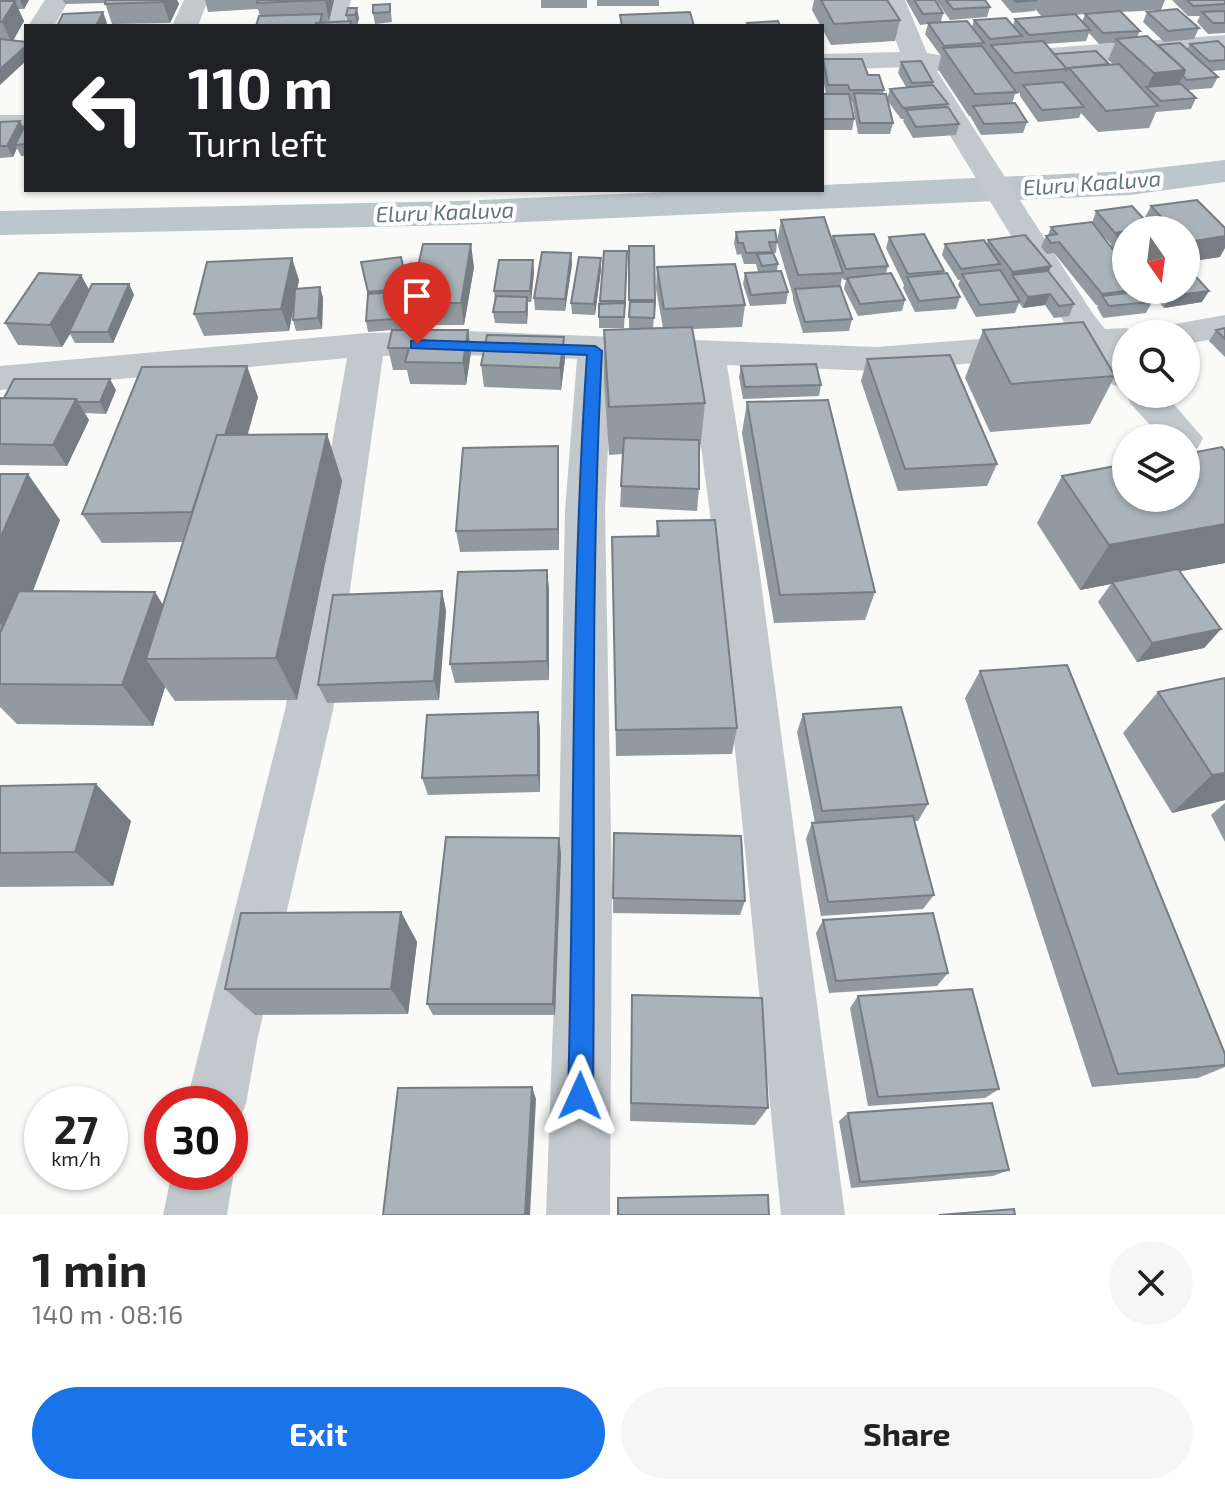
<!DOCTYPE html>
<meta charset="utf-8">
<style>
body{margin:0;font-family:"Exo 2",sans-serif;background:#f6f6f6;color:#222;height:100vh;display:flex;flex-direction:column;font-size:30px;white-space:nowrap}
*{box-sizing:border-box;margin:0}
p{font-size:26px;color:#767676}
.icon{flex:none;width:44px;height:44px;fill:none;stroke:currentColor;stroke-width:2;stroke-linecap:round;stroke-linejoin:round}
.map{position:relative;height:1215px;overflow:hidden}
.drawer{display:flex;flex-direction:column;background:#fff;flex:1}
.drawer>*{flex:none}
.guide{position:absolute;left:24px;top:24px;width:800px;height:168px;border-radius:0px;box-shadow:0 2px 6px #0004;background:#202124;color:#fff;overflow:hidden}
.needle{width:52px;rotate:166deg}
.buttons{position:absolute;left:1112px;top:216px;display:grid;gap:16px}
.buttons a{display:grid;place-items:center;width:88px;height:88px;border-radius:50%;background:#fff;box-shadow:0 2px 6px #0004;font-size:40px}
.speed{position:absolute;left:24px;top:1086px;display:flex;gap:16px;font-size:40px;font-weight:700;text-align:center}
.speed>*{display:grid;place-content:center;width:104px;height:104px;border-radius:50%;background:#fff;box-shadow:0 2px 6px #0004;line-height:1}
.speed small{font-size:20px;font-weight:400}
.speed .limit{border:12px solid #d22;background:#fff;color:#111}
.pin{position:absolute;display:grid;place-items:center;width:68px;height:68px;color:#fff;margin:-82px -34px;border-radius:50% 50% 50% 0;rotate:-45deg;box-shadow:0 0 8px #0007}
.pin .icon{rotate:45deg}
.me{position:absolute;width:88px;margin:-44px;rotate:1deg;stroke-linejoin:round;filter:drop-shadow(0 0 6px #0008)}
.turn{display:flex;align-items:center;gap:28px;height:168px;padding:0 32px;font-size:36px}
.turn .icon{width:104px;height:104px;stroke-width:2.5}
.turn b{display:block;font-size:56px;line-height:68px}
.round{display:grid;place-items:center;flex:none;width:84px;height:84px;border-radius:42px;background:#f6f6f6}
.head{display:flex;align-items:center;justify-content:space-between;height:136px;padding:0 32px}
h1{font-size:48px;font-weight:700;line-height:60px}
.action{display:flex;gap:16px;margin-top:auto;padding:16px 32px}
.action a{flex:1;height:92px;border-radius:48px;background:#1a73e8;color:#fff;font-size:32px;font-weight:700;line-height:92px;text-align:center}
.action a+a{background:#f6f6f6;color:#222}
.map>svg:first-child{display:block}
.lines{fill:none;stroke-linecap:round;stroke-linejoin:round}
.canal{fill:#bbc7cb;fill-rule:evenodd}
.minor{fill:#c3c8cc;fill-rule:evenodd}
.wall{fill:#929a9f;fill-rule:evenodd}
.shaded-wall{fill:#777d82}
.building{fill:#aab3b9;stroke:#777d82;stroke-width:2}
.route{fill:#1a73e8;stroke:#114b97;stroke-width:2}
.labels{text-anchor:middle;stroke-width:8;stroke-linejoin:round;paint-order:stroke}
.far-water-label{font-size:22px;font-style:italic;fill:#60757c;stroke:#fff}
</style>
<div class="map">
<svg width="1225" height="1215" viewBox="0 0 1225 1215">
<rect width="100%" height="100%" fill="#fafaf8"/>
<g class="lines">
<path class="canal" d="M1225,160V182L1130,195L458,225L0,235V211L458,201L709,190H822V185L1130,171Z"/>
<g class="minor">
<path d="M45,0H69L54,26H28Z"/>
<path d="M184,0H208L198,26H172Z"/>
<path d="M327,0H351L344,25L329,26L323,20Z"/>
<path d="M881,0H905L927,53L944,56L1225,35V51L991,70L937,71L1093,314L1105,329L1126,328L1140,334H1126V388L1113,385L1087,354L876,371L727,365L759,567L845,1215H781L717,567L690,363L612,360L605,510L612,888L610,1215H546L558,888L565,510L577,359L466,355L383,356L333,710L257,1041L246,1104L237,1125L230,1128V1104H186L285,710L347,358L0,390V366L367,333L466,331L876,347L1070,332L908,67L822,70V54L900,52Z"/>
<rect x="0" y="115" width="26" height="16"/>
<path d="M1225,315V337L1186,344V334H1158L1164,326Z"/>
<path d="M1126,391L1165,394L1203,438L1198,448L1186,451V438H1162L1130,403Z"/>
<path d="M230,1162L234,1172L227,1215H163L172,1172H230Z"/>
</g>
</g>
<g class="wall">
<path d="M0,0H29L24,9H18L24,21L13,40L0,85Z"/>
<path d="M63,0H177L179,4L170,23L112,24L105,3L65,4Z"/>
<path d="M205,0H334L329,21L324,22H347L346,15L348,8L359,18L357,25H352L260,16L258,9L208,12Z"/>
<rect x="541" y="0" width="46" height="8"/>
<rect x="597" y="0" width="62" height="6"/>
<path d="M814,0H887L900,20L895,41L831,45L812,10Z"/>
<path d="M906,0H935L943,13L941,22L972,27L974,20L1013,25L1015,19L1042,17L1035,9V11L1012,13L1001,0H1165L1161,10L1121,12L1140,31L1137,37L1158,45L1187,50L1190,44L1225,48V70L1212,71L1218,77L1212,88L1188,90L1196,98L1191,109L1156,112L1149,128L1098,132L1081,113L1079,118L1038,122L1020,96V93L1015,94L1012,104L1027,122L1023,133L981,135L970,116H969L938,69L941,56L925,34L928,24L920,25ZM1085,14L1082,22L1075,15ZM1089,33L1099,44L1115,43L1108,60L1113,64L1054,54L1045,44L1086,41Z"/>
<path d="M936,0H985L990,7L987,17L950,20Z"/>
<path d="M1172,0H1225V33L1208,34L1197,22L1200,16H1188Z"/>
<path d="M390,4L392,22L375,24L373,13Z"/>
<path d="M1147,12L1199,28L1194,39L1164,42L1143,22Z"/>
<path d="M823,59L868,75L884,90L883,93L887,99L890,89L906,87L898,73L901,62L933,82L932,85L948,104L947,107L959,124L956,135L913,138L903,121L904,119H901L887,100L893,123L890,134H858L852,101H850L854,119L852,130H822V94H826L822,73Z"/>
<path d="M0,122L23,128L26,123V156H21L17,148L13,157L0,158Z"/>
<path d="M1197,200L1220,257L1186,262V230H1126V264L1110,246L1111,244L1099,231L1126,290H1142L1141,291L1152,302L1146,313L1103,318L1097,307L1098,305H1096L1054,253L1047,254L1041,247L1046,236L1048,235L1051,227L1092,223L1096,211L1144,219L1151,206Z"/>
<path d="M781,220L832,240L833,236L888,266L886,273L905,300L902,311L858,316L844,289L846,280H844L842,278L840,287L852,319L849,331L803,333L793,300V296L777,242L776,253H773L778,264L777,271L788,292L786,304L750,306L743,284L745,273L758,272L756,264H744L741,254L737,255L734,243L736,232L777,241Z"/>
<path d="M889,237L944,271L943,274L960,297L956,309L915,312L903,288L904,285L886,248Z"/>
<path d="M988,240L1049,272L1074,304L1069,316L1054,318L1045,305L1023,308L1019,303L1015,313L976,317L958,285L960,280H958L942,255L945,244H987Z"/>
<path d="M629,246L655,300L653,329L663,328L656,289L657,267L745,305L742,327L692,329L705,403L700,451L699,489L697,511L620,507L623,454L609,455L604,379V330L645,329L629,328Z"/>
<path d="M604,251H627L624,328H599V304Z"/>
<path d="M571,253L572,264L565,311L535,310L534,298Z"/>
<path d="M401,257L411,300L474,267L464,325H415L411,308V329L395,330H468L471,352L466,385L410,384L407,370H393L388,348L392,330L368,332L366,321L368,294L361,262Z"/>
<path d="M601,270L595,315L572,314L571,303Z"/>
<path d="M534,272L531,302H528L527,324L495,323L493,312L495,300L494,291Z"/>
<path d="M81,275L89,290L129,284L134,295L113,343H75L70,334L62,347L18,345L5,323Z"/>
<path d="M299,280L297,289L320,287L323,298L322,329L296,331L293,320L294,304L289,331L204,336L194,314Z"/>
<path d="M1149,290H1186L1202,302L1164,308Z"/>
<path d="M1225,328V357L1209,341L1216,330Z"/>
<path d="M983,330L1115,376L1090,424L990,432L965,378Z"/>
<path d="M565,359L561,390L484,387L481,365Z"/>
<path d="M867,359L997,464L987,486L898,491L861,381Z"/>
<path d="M741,366L821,385L819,396L743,399L739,377Z"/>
<path d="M116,390L106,414L85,413L89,420L67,466L0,465V398Z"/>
<path d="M258,397L248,434H327L342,481L297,700L175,701L165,687L153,726L17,724L0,707V474L60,520L33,591L155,592L163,605L183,542L102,543L82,514Z"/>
<path d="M747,402L875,592L865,620L774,623L742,433Z"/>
<path d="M558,446L559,467V550L460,552L456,531Z"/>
<path d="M1225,451V563L1179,571L1221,629L1204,648L1137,662L1098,602L1111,584L1080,590L1037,523L1062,476Z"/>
<path d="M657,521L737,728L732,754L616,756L612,537L656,536Z"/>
<path d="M547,570L549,590V680L455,683L450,664Z"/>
<path d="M442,591L446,611L439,700L327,703L318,685Z"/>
<path d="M980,671L1225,1054V1067L1198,1078L1092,1087L965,698Z"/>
<path d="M1225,678V800L1172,813L1123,733L1158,692Z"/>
<path d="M538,712L540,730V792L428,795L422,778Z"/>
<path d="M803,714L928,804L918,821H914L934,895L923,909L821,916L806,839L812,823H815L797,732Z"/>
<path d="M0,786L131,821L113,886L0,887Z"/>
<path d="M1225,803V842L1211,815Z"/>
<path d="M614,833L745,901L740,915L613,913Z"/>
<path d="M559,838L561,854L555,1015H433L427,1004Z"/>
<path d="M401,912L417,942L408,1014L255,1015L225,989Z"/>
<path d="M823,920L948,973L937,986L829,993L816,933Z"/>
<path d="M632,995L768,1108L755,1125L630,1121Z"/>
<path d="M858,996L999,1089L985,1098L868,1106L850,1008Z"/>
<path d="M848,1113L1009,1170L993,1176L851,1188L839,1121Z"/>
</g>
<g class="shaded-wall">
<path d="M20,0H29L24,9Z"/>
<path d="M164,0H177L179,4L170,23L163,2Z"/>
<path d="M325,0H334L329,21Z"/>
<path d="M15,1L24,21L12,43L2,22Z"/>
<path d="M357,8L359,18L357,25L355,15Z"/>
<path d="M103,12L107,23L105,26H96Z"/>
<path d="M26,46V61L0,85V69Z"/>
<path d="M1185,70L1176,91L1147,88L1154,73Z"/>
<path d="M20,121L26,132L15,145L17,148L13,157L7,146Z"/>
<path d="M1225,236V248L1220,257L1186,262V255L1194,241Z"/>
<path d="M471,244L474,267L464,325L461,303Z"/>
<path d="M571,253L572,264L565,311V299Z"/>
<path d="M292,258L299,280L289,331L281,309Z"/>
<path d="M601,258V270L595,315L594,304Z"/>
<path d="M533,260L534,272L531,302L530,291Z"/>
<path d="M1051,266L1047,278L1012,275L1013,272Z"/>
<path d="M81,275L93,297L69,332L70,334L62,347L50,325Z"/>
<path d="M129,284L134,295L113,343L108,332Z"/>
<path d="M320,287L323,298L322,329L318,318Z"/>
<path d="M409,291L411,303H410L411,329L408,318Z"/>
<path d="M1209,291L1202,302L1164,308L1170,296Z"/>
<path d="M1050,294L1045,305L1023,308L1028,297Z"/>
<path d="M527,297L528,308L527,324L526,312Z"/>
<path d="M468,330L471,352L466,385L463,363Z"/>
<path d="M564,337L565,359L561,390L560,368Z"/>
<path d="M247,366L258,397L216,542L201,512Z"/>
<path d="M110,379L116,390L106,414L100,402Z"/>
<path d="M76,399L89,420L67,466L53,445Z"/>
<path d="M327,434L342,481L297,700L276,658Z"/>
<path d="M558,446L559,467V550L558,529Z"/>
<path d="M28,474L60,520L14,639L0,623V539Z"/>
<path d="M1225,524V563L1113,584L1112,582L1111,584L1080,590L1109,545Z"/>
<path d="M547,570L549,590V680L547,661Z"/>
<path d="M442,591L446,611L439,700L434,681Z"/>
<path d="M155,592L182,636L146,659L165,687L153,726L122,685Z"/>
<path d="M1221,629L1204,648L1137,662L1152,643Z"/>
<path d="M538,712L540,730V792L538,775Z"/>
<path d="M1225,773V800L1172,813L1212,775Z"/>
<path d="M96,784L131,821L113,886L75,852Z"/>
<path d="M559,838L561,854L555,1015L553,1004Z"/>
<path d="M401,912L417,942L408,1014L391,989Z"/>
<path d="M532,1087L536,1099L530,1215H525Z"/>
</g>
<g class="building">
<path d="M106,0H164L163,2L105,4Z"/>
<path d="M258,0H325L257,3Z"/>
<path d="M821,0H887L900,20L834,24Z"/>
<path d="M914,0H935L943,13L923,14Z"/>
<path d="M946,0H985L990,7L953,9Z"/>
<path d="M1014,0H1038L1016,2Z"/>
<path d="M1187,0H1225V4L1193,6Z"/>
<path d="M0,1H15L2,22H0Z"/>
<path d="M390,4V12L373,13V5Z"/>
<path d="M348,8H357L355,15H346Z"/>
<path d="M1177,9L1199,28L1168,31L1147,12Z"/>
<path d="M1120,11L1140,31L1103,33L1085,14Z"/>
<path d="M1225,11V23H1213L1202,12Z"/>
<path d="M103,12L96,26H57L63,14Z"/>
<path d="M690,12L694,26H622L620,15Z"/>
<path d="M322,14L320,23H316L315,26H256L259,16Z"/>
<path d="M1075,14L1090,30L1029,35L1015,19Z"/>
<path d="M1006,18L1022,36L990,39L974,20Z"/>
<path d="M351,21L350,26H315L316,23Z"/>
<path d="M778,21L780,26H748L747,23Z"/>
<path d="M967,21L984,43L944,46L928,23Z"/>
<path d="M1147,36L1185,70L1154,73L1116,39Z"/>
<path d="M0,39L26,42V46L0,69Z"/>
<path d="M1043,41L1067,69L1014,73L991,45Z"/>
<path d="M1218,41L1225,48V60L1209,61L1190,44Z"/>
<path d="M1180,43L1218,77L1187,80L1183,76L1185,70L1158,45Z"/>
<path d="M982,46L1016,92L975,94L943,48Z"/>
<path d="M1096,51L1109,64L1069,68L1066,71L1065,69H1067L1054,54Z"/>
<path d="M823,59H862L868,75H879L884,90H850L848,85H828Z"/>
<path d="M921,61L933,82L912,83L901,62Z"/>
<path d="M1119,64L1158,106L1106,111L1069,68Z"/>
<path d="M1063,82L1084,107L1042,110L1023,85Z"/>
<path d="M1181,84L1196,98L1161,101L1146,87Z"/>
<path d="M933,85L948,104L903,108L890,89Z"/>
<path d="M854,93L886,94L893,123H860Z"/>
<path d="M822,94H849L854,119H823Z"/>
<path d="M1015,103L1027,122L984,124L973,106Z"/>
<path d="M948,107L959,124L916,127L906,110Z"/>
<path d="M20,121L7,146H0V122Z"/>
<path d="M26,123V144L15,145Z"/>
<path d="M1197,200L1225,228V236L1194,241L1186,232V230L1183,229L1173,230L1151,206Z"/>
<path d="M1132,206L1152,228L1126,230V231L1115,233L1096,211Z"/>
<path d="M824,217L843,273L798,275L781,220Z"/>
<path d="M1092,222L1126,267V290H1134L1102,294L1059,242L1051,243L1046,236L1057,234L1051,227Z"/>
<path d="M775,230L777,242H769L772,252L746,253L743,243H738L736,232Z"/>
<path d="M1126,233V246L1116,234Z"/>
<path d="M874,234L888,266L846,269L833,236Z"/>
<path d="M924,234L944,271L908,274L889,237Z"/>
<path d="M1025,235L1051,266L1013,272L988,240Z"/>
<path d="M984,240L1000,264L961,269L945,244Z"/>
<path d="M423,244H471L461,303H410Z"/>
<path d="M629,246H654L655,300H629Z"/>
<path d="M604,251H627L625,301H600Z"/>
<path d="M542,252L571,253L565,299L534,298Z"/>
<path d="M773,253L778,264L762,266L757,254Z"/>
<path d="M401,257L408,288L368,292L361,262Z"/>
<path d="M579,257L601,258L594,304L571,303Z"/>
<path d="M292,258L281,309L194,314L207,262Z"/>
<path d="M499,260H533L530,291H494Z"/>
<path d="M735,264L745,305L664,309L657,267Z"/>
<path d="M1186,266L1209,291L1170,296L1164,290H1186Z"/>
<path d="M1000,270L1020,301L980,305L962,274Z"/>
<path d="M781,271L788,292L751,295L745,273Z"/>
<path d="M1048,271L1074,304L1059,306L1050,294L1028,297L1012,275Z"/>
<path d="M39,273L81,275L50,325L5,323Z"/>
<path d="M891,273L905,300L860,304L847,278Z"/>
<path d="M947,273L960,297L919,301L907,277Z"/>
<path d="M92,284H129L108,332H69Z"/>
<path d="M840,286L852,319L805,322L795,289Z"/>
<path d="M320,287L318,318L293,320L295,289Z"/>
<path d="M409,291L408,318L366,321L368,294Z"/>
<path d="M1144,291L1152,302L1109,306L1102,296Z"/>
<path d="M496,296L527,297L526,312H493Z"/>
<path d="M630,302H655L654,318L629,317Z"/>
<path d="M625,303L624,317H599V304Z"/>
<path d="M1083,322L1115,376L1011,384L983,330Z"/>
<path d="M692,327L705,403L609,407L604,330Z"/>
<path d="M1225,328V339L1216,330Z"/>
<path d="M392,330H468L463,363L405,362L409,348H388Z"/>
<path d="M487,335L564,337L560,368L481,365Z"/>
<path d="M950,355L997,464L905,469L867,359Z"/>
<path d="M816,364L821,385L745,387L741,366Z"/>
<path d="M247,366L225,435H217L192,512L82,514L142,367Z"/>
<path d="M14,379H110L100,402H78L76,399L4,398Z"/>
<path d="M0,398L76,399L53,445L0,444Z"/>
<path d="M828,400L875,592L780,595L747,402Z"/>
<path d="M327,434L276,658L146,659L217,435Z"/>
<path d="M624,438L699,440V489L621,486Z"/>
<path d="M558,446V529L456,531L463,448Z"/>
<path d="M1222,447L1225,451V524L1109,545L1062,476L1126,464V498H1186V454Z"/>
<path d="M0,474H28L0,539Z"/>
<path d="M715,520L737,728L616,730L612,537L659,536L657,521Z"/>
<path d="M1178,569L1221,629L1152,643L1112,582Z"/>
<path d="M547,570V661L450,664L458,572Z"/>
<path d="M19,591L155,592L122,685L0,684V633Z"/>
<path d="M442,591L434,681L318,685L333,595Z"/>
<path d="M1067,665L1225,1054V1065L1118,1074L980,671Z"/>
<path d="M1225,678V773L1212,775L1158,692Z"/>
<path d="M901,707L928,804L822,811L803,714Z"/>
<path d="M538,712V775L422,778L427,715Z"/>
<path d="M96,784L75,852L0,853V786Z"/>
<path d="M913,816L934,895L828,902L812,823Z"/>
<path d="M614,833L741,836L745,901L613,898Z"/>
<path d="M446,837L559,838L553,1004H427Z"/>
<path d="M401,912L391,989H225L241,913Z"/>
<path d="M933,913L948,973L836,981L823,920Z"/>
<path d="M972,989L999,1089L878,1097L858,996Z"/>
<path d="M632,995L762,998L768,1108L631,1103Z"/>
<path d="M532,1087L525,1215H383L398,1088Z"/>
<path d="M992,1103L1009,1170L860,1182L848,1113Z"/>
<path d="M768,1195L769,1215H618V1198Z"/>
<path d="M1014,1209L1015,1215H939Z"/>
</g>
<path class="route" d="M417,340L595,346L602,351C589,599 596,848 593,1096L589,1105L580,1109L571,1105L568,1096C575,849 570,602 587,355L411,348V341Z"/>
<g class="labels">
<g class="far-water-label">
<text transform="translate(1092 183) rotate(-4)" y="8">Eluru Kaaluva</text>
<text transform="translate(445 212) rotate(-2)" y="8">Eluru Kaaluva</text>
</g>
</g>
</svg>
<div class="buttons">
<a><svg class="needle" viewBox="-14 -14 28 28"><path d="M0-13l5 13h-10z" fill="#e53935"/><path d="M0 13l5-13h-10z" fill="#767676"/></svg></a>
<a><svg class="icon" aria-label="search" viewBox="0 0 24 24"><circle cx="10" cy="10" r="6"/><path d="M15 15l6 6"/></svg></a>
<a><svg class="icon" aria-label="layers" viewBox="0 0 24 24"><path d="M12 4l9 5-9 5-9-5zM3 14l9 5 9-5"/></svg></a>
</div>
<div class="speed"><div>27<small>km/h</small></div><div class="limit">30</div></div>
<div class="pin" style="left:417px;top:344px;background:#d93025"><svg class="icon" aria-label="arrive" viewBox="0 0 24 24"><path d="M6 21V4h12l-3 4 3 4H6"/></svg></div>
<svg class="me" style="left:580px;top:1096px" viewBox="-20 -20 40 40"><path d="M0-17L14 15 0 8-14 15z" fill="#1a73e8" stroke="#fff" stroke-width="4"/></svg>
<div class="guide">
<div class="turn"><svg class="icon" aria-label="left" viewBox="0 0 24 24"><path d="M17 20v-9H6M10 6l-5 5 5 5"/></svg><div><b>110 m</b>Turn left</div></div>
</div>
</div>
<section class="drawer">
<div class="head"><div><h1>1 min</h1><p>140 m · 08:16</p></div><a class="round"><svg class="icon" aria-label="close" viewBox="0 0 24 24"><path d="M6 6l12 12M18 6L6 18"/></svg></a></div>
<div class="action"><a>Exit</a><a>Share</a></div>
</section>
